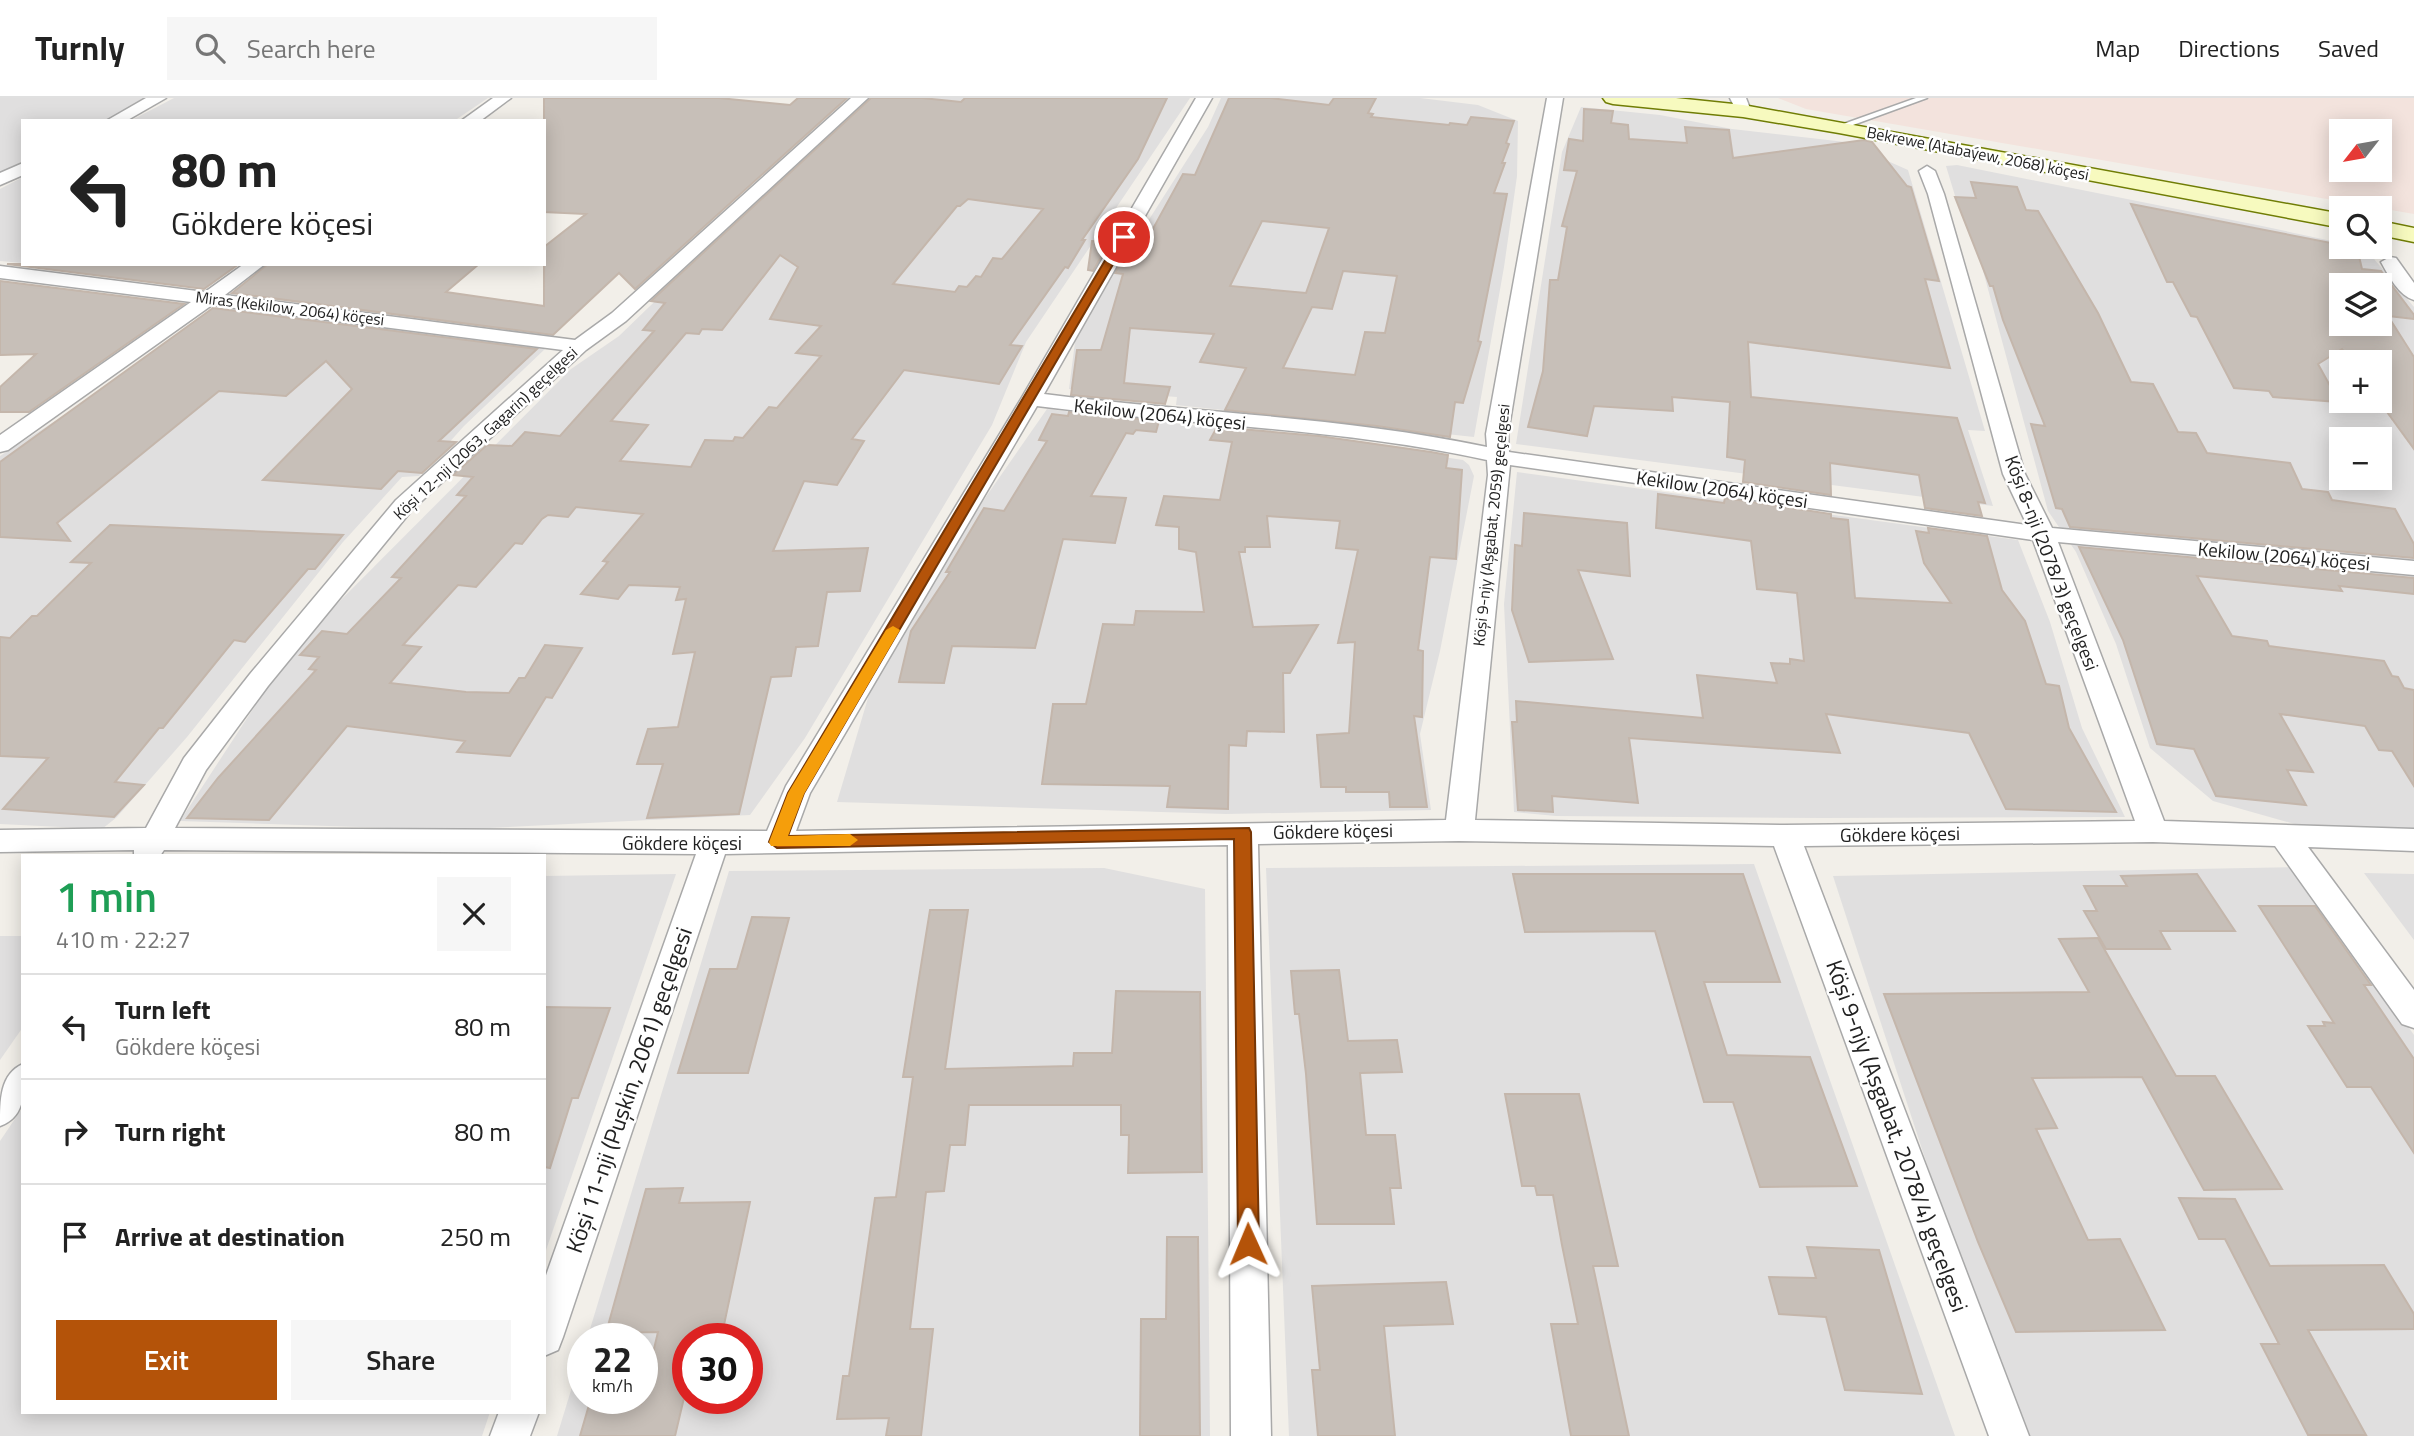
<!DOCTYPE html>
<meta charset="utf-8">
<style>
body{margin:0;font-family:"Titillium Web",sans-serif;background:#f6f6f6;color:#222;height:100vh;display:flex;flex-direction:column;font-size:26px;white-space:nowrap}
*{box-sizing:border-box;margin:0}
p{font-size:23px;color:#767676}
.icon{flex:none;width:38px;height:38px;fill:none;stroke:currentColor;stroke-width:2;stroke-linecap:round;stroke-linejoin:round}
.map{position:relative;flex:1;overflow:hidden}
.side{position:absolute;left:21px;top:756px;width:525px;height:560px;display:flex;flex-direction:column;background:#fff;border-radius:0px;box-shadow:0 4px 18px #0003}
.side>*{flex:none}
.top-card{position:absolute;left:21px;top:21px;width:525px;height:147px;border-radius:0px;box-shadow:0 4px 18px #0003;background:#fff;color:#222;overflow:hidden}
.needle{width:46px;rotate:239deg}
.fabs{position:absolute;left:2329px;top:21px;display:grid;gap:14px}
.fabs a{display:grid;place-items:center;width:63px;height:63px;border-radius:0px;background:#fff;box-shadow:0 4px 18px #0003;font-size:35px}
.speed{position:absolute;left:567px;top:1225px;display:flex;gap:14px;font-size:35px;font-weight:700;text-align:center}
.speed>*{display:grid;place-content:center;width:91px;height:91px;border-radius:50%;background:#fff;box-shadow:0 4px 18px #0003;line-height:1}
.speed small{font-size:18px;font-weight:400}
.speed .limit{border:10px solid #d22;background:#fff;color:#111}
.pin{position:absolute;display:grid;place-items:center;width:60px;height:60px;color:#fff;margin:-30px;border:4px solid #fff;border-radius:50%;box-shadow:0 2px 7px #0007}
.me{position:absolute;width:77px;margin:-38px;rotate:359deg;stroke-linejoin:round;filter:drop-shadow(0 0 5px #0008)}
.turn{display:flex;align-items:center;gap:24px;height:147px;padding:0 35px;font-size:32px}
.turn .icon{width:91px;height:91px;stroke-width:2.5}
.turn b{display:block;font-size:49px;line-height:60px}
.round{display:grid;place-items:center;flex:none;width:74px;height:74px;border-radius:0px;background:#f6f6f6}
.head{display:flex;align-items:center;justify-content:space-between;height:119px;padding:0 35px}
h1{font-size:42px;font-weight:600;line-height:52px;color:#1e9e55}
.primary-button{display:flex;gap:14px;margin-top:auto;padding:14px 35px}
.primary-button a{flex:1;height:80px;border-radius:0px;background:#b45309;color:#fff;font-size:28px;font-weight:600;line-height:80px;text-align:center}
.primary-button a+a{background:#f6f6f6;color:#222}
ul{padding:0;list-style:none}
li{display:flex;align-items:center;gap:21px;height:105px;padding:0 35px;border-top:2px solid #e0e0e0}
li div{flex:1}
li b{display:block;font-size:26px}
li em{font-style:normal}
header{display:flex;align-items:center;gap:42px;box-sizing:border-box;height:98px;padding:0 35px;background:#fff;border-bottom:2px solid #e0e0e0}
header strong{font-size:33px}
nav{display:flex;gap:38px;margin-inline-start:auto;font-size:24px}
.search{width:490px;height:63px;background:#f6f6f6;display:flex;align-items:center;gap:18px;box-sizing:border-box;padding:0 24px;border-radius:0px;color:#767676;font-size:26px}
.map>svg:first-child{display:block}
.residential{fill:#e0dfdf;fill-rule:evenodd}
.military{fill:#f3e3dd;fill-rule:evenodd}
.building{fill:#c7bfb8;stroke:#c4b6ab;stroke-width:2;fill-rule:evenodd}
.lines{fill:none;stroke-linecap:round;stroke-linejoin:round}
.lane-casing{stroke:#a9a9a9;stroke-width:3}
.street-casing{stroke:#a9a9a9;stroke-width:3}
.secondary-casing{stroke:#707d05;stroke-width:3}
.lane{fill:#fff;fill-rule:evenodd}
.street{fill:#fff;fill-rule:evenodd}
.secondary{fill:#f7fabf;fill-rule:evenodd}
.route{fill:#b45309;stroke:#753606;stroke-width:2}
.slow{fill:#f59e0b}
.labels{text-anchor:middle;stroke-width:5;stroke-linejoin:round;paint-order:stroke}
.far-street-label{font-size:16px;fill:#222;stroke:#fff}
.street-label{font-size:19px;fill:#222;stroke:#fff}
.near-street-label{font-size:23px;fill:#222;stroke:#fff}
</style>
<header>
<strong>Turnly</strong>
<div class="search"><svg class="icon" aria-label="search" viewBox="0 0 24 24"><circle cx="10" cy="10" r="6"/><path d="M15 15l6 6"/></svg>Search here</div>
<nav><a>Map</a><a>Directions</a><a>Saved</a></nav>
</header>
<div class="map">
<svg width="2414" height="1338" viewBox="0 0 2414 1338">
<rect width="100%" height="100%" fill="#f2efe9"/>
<g class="residential">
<path d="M0,0H149L104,23H23V63L0,75Z"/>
<path d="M174,0H488L454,23H130Z"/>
<path d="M875,0H1190L1026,244L992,327L805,640L750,717L448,732L180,723L283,565L309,534L571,271L619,238L769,93Z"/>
<path d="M1221,0H1420L1478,7L1518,23L1517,78L1504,169L1474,339L1176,307L1177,299L1069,291L1076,236L1208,29Z"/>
<path d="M1581,9L1660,17L1732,31L1845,44L1908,72L1985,333L1968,332L1993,408L1516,346L1562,54Z"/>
<path d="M1957,67L2262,128L2341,145L2342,149L2365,150L2414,209V731L2298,727L2213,703L2150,650L2116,546L2076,454L2048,413L1972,132L1959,111L1946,68ZM2342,187H2380V226H2342ZM2342,264H2380V303H2342ZM2342,341H2380V380H2342Z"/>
<path d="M23,79V165L0,163V91Z"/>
<path d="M218,209L546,250L464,328L419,378L402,379L343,444L187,639L117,719L102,731L0,726V358L112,287Z"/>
<path d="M1047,311L1335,343L1463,362L1469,367L1474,378L1440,553L1420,636L1431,712L1226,716L837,704L871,590L902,531L983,403Z"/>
<path d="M1517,374L2018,442L2050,524L2082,630L2125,719L1822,720L1556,718L1514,714L1504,506Z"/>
<path d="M1754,766L1955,1338H1289L1266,770Z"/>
<path d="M2295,769L2414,937V1338H2028L1950,1137L1833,778Z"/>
<path d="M1104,770L1205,791L1210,1338H557L583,1253V1300H642V1241H587L729,773ZM688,1241H747V1300H688Z"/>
<path d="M2364,775L2414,776V842Z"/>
<path d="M676,776L544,1158V778Z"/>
<path d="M0,838H23V929L0,962Z"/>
<path d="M23,1009V1314H490L482,1338H0V1043Z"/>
</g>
<path class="military" d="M1778,0H2414V116L1806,11ZM2342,33H2380V72H2342Z"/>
<g class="building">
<path d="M544,0H719L790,7L798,0H847L635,191L619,175L553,237L232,195L268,166H479L446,194L544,208V149L586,116L544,114Z"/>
<path d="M871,0H922L961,4L965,0H1167L1138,61L1082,142H1085L1068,170L1065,169L1010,247L1022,248L999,286L904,272L852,341L864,343L837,387L804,383L773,453L868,450L860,493L827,494L818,548L796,549L791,578L771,579L739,716L647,720L663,666H637L648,631L678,629L695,554L673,556L686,501L676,502L680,489L629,487L618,501L581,496L608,464L603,463L643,416L576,409L568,419L548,417L542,421L522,446L515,445L476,489L458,487L403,547L421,549L390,585L466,594L509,595L519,580H525L545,547L582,550L552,600L546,599L510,658L457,654L465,643L347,628L269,722L187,720L218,680L316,572L309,571L319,559L300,557L322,533L347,536L401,480L392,479L466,398L457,397L473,379L453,377L487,347L512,348L525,334L560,338L654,233L643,232L665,205L651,203ZM968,101L1043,111L1002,161L993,160L981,179L976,178L967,189L959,188L955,194L893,186L957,108H960ZM780,157L798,169L770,221L821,228L796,255L821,258L777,310L769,309L743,340L735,339L733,343L705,342L691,369L620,363L648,327L611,323L686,235L699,236L702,231L722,232Z"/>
<path d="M1229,0H1270L1329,7L1334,0H1376L1368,15L1373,16L1371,19L1449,27L1450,25L1467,27L1471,19L1514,23L1506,45L1509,46L1502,65H1505L1494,95L1507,96L1478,243L1481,244L1463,305L1455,304L1450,339L1377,328L1225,312L1246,270L1200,264L1214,236L1130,230L1124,285L1170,289L1165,306L1071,297L1077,252H1101L1123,176L1115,175L1131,148L1143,149L1183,76L1195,77ZM1262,123L1329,130L1306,195L1230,188ZM1343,173L1397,178L1385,235L1365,234L1355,277L1283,270L1312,209L1332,211Z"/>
<path d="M1584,11L1613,13L1611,25L1628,27L1629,41L1687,45L1685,29L1729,32L1733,60L1864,42L1872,44L1907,88L1911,89L1939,183L1925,181L1950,270L1748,244L1751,299L1957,320L1985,405L1978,404L1982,418L1925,410L1919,377L1830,365L1831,397L1743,384L1745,362L1727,359L1730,304L1672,299L1673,313L1594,308L1587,338L1528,329L1543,273L1550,182H1558L1567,129L1562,128L1577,73L1564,72L1569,41L1583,43Z"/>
<path d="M1971,84L2017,89L2026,112L2038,113L2098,215L2131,284L2153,286L2178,334L2196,335L2207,355L2290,365L2302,391L2328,394L2332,402L2395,411L2414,446V460L2070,429L2062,411L2056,410L2031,326L2045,328L2003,222L1993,188H1990L1955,99L1976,100Z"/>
<path d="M2131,106L2357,150L2362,171L2381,173L2414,217V221L2388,218L2414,259V351L2379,303L2380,264H2352L2342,251L2318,266L2339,304L2273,299L2269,293L2234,290L2197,219L2191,218L2173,184H2167ZM2342,187H2380V226H2342Z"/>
<path d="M1092,143L1109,145L1093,173L1088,172Z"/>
<path d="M7,166H239L204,191Z"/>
<path d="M0,183L184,206L29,314H0V289L36,256L0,257Z"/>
<path d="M213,210L537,251L439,343L456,344L422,375L398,373L381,391L263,382L352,291L326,263L286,298L219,293L57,425L70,443L0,439V364Z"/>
<path d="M1069,314L1159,323L1156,334L1136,332L1133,336L1126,335L1091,398L1126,400L1115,445L1063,441L1035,550L952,548L944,585L899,584L911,533L950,474H946L984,410L1004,413L1047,343L1039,342L1052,316L1068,318Z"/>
<path d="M1217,329L1319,338L1431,354L1448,357L1446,370L1462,372L1456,461L1430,459L1418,552L1423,553L1422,619L1414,618L1427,709H1390L1389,694H1346V689H1321L1317,637L1349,635L1355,544L1338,545L1358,452L1336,450L1340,423L1267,418L1270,449H1245V454H1239L1253,529L1318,527L1290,575H1283L1284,634L1247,633L1246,648L1229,647L1228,711L1167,709L1170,688L1042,686L1053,606H1086L1103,526L1134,527L1136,513L1204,514L1196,454L1179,451V429L1156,427L1164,398L1220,402L1232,344L1210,342Z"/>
<path d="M1658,396L1724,405L1725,400L1831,416V420L1848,422L1855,500L1951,505L1924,465L1916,433L1929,435L1928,430L1987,438L2002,492L2025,523L2046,586L2059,588L2069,630L2116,714L2006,711L1969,635L1826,616L1840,655L1629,640L1638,705L1552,698L1553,714L1518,712L1512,624H1517L1516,603L1703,620L1697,577L1777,585L1771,565L1790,566V561L1804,563L1797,495L1757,491L1751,443L1656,430Z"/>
<path d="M1524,415L1627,425L1630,478L1578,472L1613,561L1529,564L1512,512L1515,447L1522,448Z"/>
<path d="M110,427L343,437L315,471H308L245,544L234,542L163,630H159L115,684L144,687L114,719L3,711L48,660L0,658V539L10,540L32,518H37L91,465L71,464Z"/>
<path d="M2079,449L2414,480V496L2339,488L2342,493L2197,478L2232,538L2267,543L2269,548L2384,563L2392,578L2398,579L2404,590L2414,592V688L2392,653L2379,652L2365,628L2280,616L2313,674L2287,672L2306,707L2216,698L2194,651L2157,646L2123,542Z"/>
<path d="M1513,776H1743L1780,884H1704L1727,957L1810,959L1857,1088L1760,1089L1733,1004H1704L1655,833L1525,834Z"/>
<path d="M2197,776L2235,833H2160L2170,851H2106L2084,813H2097L2084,788H2127L2121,778Z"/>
<path d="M2259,808H2315L2371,887H2364L2414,961V1055L2371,989H2347L2308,928H2325L2323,924L2334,925Z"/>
<path d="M930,812H968L945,971L1073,968L1074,955H1112L1116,893L1200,894L1202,1074L1128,1075L1129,1037H1121V1007H969L965,1047H950L944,1093L926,1094L910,1231H933L921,1338H886L889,1320L837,1321L843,1278H849L875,1100L896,1099L913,979H903Z"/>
<path d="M752,819L789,820L748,975H678L710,871H737Z"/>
<path d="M2098,840L2176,978H2215L2282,1091L2204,1092L2142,979L2032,980L2057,1030L2036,1031L2088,1142L2120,1141L2165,1232L2016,1234L1978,1144L1884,896L2089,894L2059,841Z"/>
<path d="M1339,872L1348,943L1397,942L1402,974L1360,975L1366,1037H1395L1401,1090H1390L1394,1126H1317L1306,976L1299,916H1295L1291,873Z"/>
<path d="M544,909L610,910L578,1000H572L550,1070L544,1069Z"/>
<path d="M1505,996H1579L1618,1168H1593L1629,1338H1571L1551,1226H1578L1562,1147L1553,1097H1537L1535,1088H1522Z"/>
<path d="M683,1090L679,1105L750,1104L721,1241H688V1283L675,1338H580L589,1307L641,1306L658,1234L606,1235L646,1091Z"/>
<path d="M2179,1100L2235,1101L2270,1168L2384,1167L2414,1216V1231L2308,1232L2366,1337H2308L2261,1246H2279L2225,1141H2199Z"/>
<path d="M1167,1139H1198L1200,1338H1140L1141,1221H1166Z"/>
<path d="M1807,1149L1879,1152L1922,1296L1845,1292L1826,1219L1779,1216L1769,1179L1816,1180Z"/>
<path d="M1446,1184L1453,1226L1384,1228L1395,1338H1318L1312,1272H1320L1312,1188Z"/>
</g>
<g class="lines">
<defs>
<path id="lane" d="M1916,0H1927L1842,31L1835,29Z"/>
<g id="street">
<path d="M146,0H166L126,23H106Z"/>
<path d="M493,0H511L480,23H461Z"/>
<path d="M851,0H868L626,223L586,252L412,412L268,588L206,672L175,730L767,733L786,688L1021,301L1196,0H1212L1044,296C1191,315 1341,318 1487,349L1486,336L1547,0H1563L1508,336L1509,354L2027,427L2003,376L1928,96L1919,73L1927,68L1935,73L1944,96L2025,376L2052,430L2414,463V477L2058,444L2164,723L2414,731V753L2308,749L2414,892V930L2402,926L2275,748L2153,744L1804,748L2029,1338H1989L1774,748L1459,743L1258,746L1271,1338H1231L1228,747L725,756L563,1239L558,1252L544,1258V1183L696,756L164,752L160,758H134V752L0,754V732L146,730L184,660L250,576L396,402L563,252L212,207L8,352L0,354V337L191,204L0,180V168L205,194L244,166H265L225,197L575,242L612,215ZM1037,308C1187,327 1340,330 1487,362L1488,377L1446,722L796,733L810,695ZM1510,367L2033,442L2135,723L1785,727L1475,722Z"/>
<path d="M1730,0H1746L1751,13L1748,16H1738Z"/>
<path d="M23,65V77L0,87V75Z"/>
<path d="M2390,159L2396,160L2414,185V202C2399,198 2388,177 2381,164Z"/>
<path d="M23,966C23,991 28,1018 0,1028C0,1002 0,976 23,966Z"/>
<path d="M499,1314H539L530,1338H490Z"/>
</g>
<g id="secondary">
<path d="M1603,0H1676L1743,7L2342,116V130L1839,35L1743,19L1613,6L1606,4Z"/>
<path d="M2380,123L2414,130V144L2380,137Z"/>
</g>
</defs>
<use href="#lane" class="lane-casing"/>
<use href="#street" class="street-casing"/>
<use href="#secondary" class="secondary-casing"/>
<use href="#lane" class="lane"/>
<use href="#street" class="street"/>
<use href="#secondary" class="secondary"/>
</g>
<path class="route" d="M1124,136L1129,139L804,695L788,738L1249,730L1251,734L1259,1146L1256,1153L1248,1156L1241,1153L1238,1146L1234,741L777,750L769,744L788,695L1119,139Z"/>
<path class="slow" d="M893,528L900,532L804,696L788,738L850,736L858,742L850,748H771L769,744L788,695L886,532Z"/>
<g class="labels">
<g class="far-street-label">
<text transform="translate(1978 55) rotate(11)" y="6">Bekrewe (Atabaýew, 2068) köçesi</text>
<text transform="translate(290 210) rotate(7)" y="6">Miras (Kekilow, 2064) köçesi</text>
<text transform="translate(485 335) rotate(-43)" y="6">Köşi 12-nji (2063, Gagarin) geçelgesi</text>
<text transform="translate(1491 427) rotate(-84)" y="6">Köşi 9-njy (Aşgabat, 2059) geçelgesi</text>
</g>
<g class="street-label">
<text transform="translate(1160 316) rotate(6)" y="7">Kekilow (2064) köçesi</text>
<text transform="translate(1722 391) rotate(8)" y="7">Kekilow (2064) köçesi</text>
<text transform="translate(2284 458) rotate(5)" y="7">Kekilow (2064) köçesi</text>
<text transform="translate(2052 465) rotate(69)" y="7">Köşi 8-nji (2078/3) geçelgesi</text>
<text transform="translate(1333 733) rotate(-1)" y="7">Gökdere köçesi</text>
<text transform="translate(1900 736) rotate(-1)" y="7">Gökdere köçesi</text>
<text x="682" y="752">Gökdere köçesi</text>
</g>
<g class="near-street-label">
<text transform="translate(629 992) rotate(-71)" y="8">Köşi 11-nji (Puşkin, 2061) geçelgesi</text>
<text transform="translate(1897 1038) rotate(70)" y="8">Köşi 9-njy (Aşgabat, 2078/4) geçelgesi</text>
</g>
</g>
</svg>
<div class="fabs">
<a><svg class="needle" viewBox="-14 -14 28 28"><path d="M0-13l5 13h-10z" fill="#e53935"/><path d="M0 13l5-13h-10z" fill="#767676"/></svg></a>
<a><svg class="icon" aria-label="search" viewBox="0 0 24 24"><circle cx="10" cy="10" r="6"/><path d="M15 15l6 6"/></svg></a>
<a><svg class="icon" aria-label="layers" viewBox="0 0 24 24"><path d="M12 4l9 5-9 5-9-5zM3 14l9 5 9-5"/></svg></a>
<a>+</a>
<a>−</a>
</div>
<div class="speed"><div>22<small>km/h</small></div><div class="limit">30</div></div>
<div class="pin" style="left:1124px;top:139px;background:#d93025"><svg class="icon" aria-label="arrive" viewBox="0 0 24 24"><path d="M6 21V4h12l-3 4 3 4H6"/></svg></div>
<svg class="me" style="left:1248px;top:1146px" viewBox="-20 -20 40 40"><path d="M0-17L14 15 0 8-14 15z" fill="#b45309" stroke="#fff" stroke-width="4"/></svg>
<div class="top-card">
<div class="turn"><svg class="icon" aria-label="left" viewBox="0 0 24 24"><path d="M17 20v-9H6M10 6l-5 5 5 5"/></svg><div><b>80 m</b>Gökdere köçesi</div></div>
</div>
<section class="side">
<div class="head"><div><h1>1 min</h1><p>410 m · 22:27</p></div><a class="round"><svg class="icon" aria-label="close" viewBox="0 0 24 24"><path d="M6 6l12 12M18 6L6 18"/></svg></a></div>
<ul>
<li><svg class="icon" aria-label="left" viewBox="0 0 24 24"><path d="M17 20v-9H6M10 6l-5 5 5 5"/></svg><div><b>Turn left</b><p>Gökdere köçesi</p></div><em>80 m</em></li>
<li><svg class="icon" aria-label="right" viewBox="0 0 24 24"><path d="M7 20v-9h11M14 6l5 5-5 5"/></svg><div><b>Turn right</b></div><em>80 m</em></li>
<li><svg class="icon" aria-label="arrive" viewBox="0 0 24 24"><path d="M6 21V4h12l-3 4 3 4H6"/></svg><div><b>Arrive at destination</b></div><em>250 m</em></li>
</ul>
<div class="primary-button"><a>Exit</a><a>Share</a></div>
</section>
</div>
